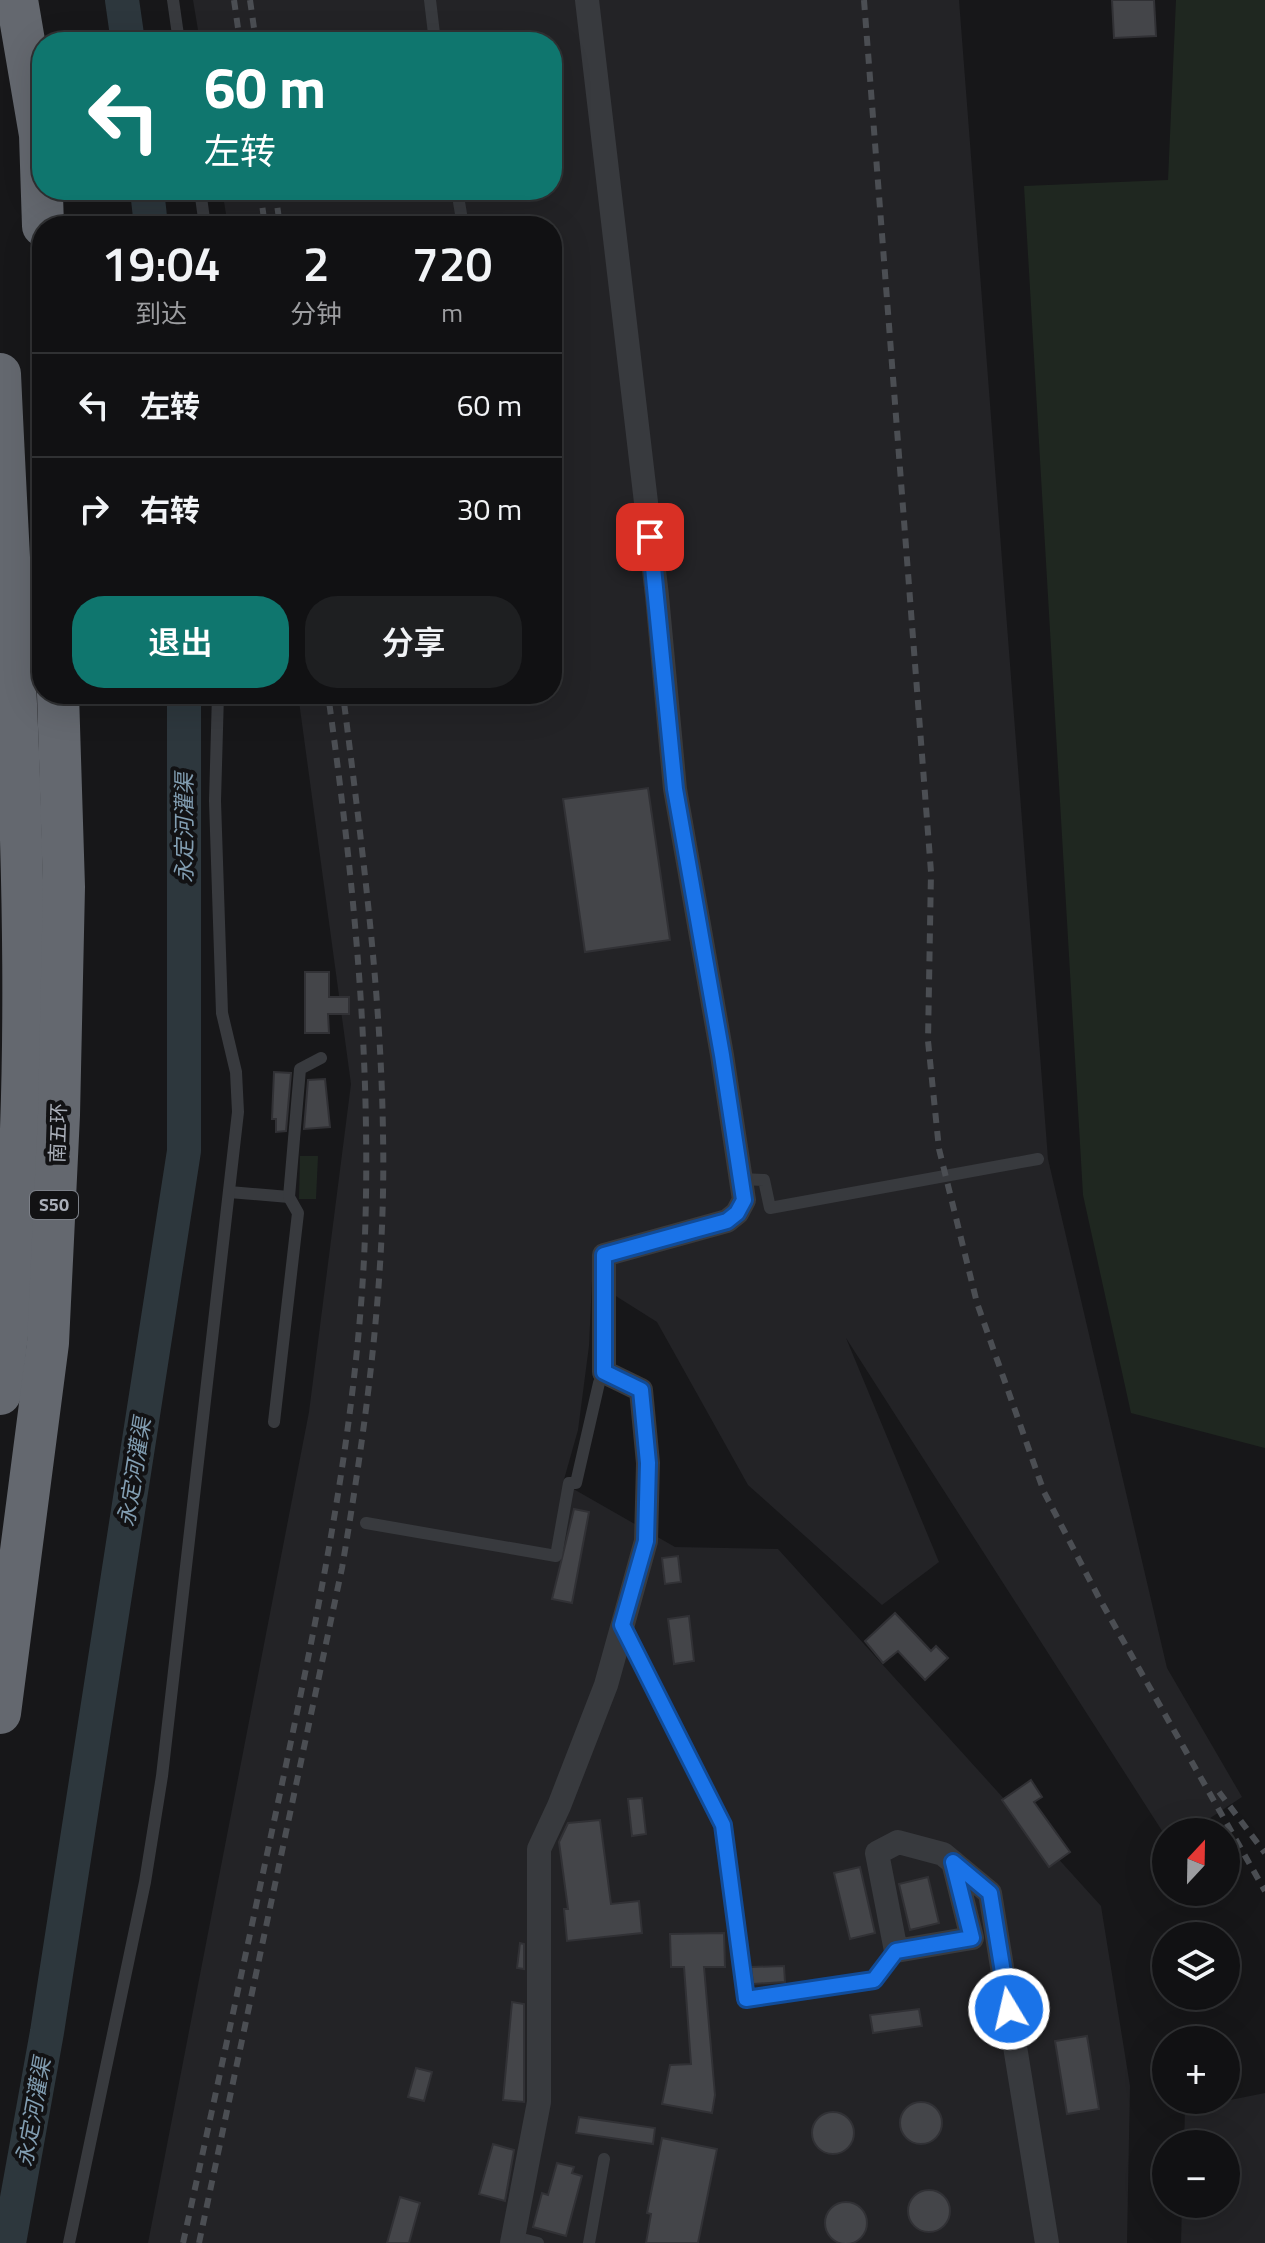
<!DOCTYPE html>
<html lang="zh">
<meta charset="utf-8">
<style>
body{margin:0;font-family:"Titillium Web","Noto Sans SC",sans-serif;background:#1e1f21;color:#f1f3f6;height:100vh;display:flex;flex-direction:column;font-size:30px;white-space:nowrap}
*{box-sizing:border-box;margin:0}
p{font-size:26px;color:#9c9da0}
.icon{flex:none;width:44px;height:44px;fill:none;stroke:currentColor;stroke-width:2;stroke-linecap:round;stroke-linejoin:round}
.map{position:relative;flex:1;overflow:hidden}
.details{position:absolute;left:32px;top:216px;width:530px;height:488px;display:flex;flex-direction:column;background:#111113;border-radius:32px;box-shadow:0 8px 32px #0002,0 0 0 2px #303133}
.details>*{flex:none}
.top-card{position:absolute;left:32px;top:32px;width:530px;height:168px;border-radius:32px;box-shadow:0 8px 32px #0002,0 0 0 2px #303133;background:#0f766e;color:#fff;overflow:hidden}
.needle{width:52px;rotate:22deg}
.controls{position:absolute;left:1152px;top:1818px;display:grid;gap:16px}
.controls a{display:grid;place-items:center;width:88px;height:88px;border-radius:50%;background:#111113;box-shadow:0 8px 32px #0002,0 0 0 2px #303133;font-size:40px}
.pin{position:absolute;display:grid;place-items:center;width:68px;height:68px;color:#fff;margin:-34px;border-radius:16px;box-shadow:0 4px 12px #0006}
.me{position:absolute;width:88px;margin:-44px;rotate:351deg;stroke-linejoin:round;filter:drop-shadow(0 0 6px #0008)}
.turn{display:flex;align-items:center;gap:28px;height:168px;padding:0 40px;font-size:36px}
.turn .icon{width:104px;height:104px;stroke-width:2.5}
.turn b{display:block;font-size:56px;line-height:68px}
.eta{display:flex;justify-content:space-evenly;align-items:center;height:136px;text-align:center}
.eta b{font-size:48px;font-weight:600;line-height:56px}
.cta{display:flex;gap:16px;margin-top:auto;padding:16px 40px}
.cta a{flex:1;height:92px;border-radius:32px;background:#0f766e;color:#fff;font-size:32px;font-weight:600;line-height:92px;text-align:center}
.cta a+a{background:#1e1f21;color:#f1f3f6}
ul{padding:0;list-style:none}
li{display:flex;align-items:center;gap:24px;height:104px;padding:0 40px;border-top:2px solid #303133}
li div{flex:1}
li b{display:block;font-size:30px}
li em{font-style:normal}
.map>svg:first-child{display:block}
.built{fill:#232326}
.green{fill:#1f2720}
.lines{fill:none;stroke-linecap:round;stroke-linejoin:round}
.river{stroke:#2d373d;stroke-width:34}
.building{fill:#444549;stroke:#313135;stroke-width:2}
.service{stroke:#383a3e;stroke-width:12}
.minor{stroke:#383a3e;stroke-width:24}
.motorway{stroke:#64686f;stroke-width:42}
.rail{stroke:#4b4e53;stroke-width:6;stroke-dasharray:10 8;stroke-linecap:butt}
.route-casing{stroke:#114b97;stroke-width:20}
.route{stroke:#1a73e8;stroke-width:14}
.labels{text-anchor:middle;stroke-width:8;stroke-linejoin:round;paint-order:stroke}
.shield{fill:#121214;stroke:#7c8088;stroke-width:2}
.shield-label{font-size:18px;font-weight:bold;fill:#aaafb9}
.street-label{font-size:20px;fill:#aaafb9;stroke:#121214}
.water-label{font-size:22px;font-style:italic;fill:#829eb2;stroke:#121214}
</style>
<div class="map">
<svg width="1265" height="2243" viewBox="0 0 1265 2243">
<rect width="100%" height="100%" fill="#171719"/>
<g class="built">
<path d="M193,0H959L1048,1159L1167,1668L1242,1797L1189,1832H1166V1837L846,1338L939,1562L882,1605L748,1485L657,1322L592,1281L589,1346L578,1430L563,1483L675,1547L778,1549L1101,1906L1130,2086L1127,2243H148L309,1412L351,1084L298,694H552V226H228L222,190H552V42H200Z"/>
<path d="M1265,2093V2243H1181L1182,2204H1226V2144H1184L1185,2109Z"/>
</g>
<g class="green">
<path d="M1176,0H1265V1448L1131,1413L1083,1195L1024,186L1168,180Z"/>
<path d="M300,1156H318L316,1199H299Z"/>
</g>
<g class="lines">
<g class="river">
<path d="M122,0L128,42"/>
<path d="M147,190L151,226"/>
<path d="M9,2243L47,2032L184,1151V694"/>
</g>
</g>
<g class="building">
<path d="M1112,0H1154L1156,36L1114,38Z"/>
<path d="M648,788L670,940L585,952L563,799Z"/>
<path d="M305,972H329V997H349V1014H328L329,1033H305Z"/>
<path d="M274,1072L291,1073L286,1131L276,1132V1119H272Z"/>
<path d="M325,1079L330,1127L304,1129L308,1080Z"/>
<path d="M574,1509L589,1512L572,1603L552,1599Z"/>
<path d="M678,1556L681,1582L665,1584L662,1558Z"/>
<path d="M895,1613L931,1651L936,1646L948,1658L925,1680L898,1651L883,1663L865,1641Z"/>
<path d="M689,1616L694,1661L674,1664L668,1619Z"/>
<path d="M1031,1780L1042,1797L1034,1802L1070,1852L1049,1867L1002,1800Z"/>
<path d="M642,1798L646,1834L632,1836L628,1799Z"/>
<path d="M600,1820L611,1904L639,1901L642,1933L567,1941L564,1909H568L559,1842L568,1823Z"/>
<path d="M860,1867L875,1933L850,1939L834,1873Z"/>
<path d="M928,1877L939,1923L910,1930L899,1884Z"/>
<path d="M724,1933L725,1967H704L715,2095L712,2113L662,2104L670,2065L691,2064L684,1967H671L670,1934Z"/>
<path d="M520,1943L524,1944V1969L517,1968Z"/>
<path d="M784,1966L785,1982L753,1984L751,1967Z"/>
<path d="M512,2002L524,2004V2102L503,2100Z"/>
<path d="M919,2009L922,2026L873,2033L870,2015Z"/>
<path d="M1087,2036L1099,2109L1067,2114L1055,2041Z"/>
<path d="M416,2068L432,2072L424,2101L408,2097Z"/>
<circle cx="921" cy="2123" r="21"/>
<circle cx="833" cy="2133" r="21"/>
<path d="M579,2117L655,2128L653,2144L576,2133Z"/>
<path d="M662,2138L717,2149L698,2243H646L651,2214L647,2213Z"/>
<path d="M493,2144L514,2150L505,2201L479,2194Z"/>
<path d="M557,2163L574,2167L572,2173L582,2176L566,2236L533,2227L542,2193L548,2195Z"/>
<circle cx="929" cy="2211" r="21"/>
<path d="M400,2197L420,2203L409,2243H387Z"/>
<circle cx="846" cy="2223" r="21"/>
</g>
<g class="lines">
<g class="service">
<path d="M173,0L179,42"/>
<path d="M430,0L435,42"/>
<path d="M200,190L205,226"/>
<path d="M457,190L463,226"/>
<path d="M740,1179L764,1180L770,1208L1038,1159"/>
<path d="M229,1192L289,1197"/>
<path d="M274,1422L298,1213L289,1197L300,1069L321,1058"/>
<path d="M366,1523L556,1556L569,1483H576L599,1383L604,1372"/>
<path d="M625,1629L723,1825L746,1999L874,1980L896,1951"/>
<path d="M514,2237L538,2243"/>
<path d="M69,2243L145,1882L162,1776L238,1112L236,1072L222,1013L215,801L218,694"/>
<path d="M589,2243L604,2159"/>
</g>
<g class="minor">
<path d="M953,1862L972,1938L896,1951L877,1853L898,1842L943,1854L990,1893L1047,2243"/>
<path d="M512,2243L539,2102V1849L559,1806L606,1685L646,1541L648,1463L641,1390L604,1372V1255L727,1221L737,1213L744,1200L722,1055L675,789L657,596L587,0"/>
</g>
<g class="motorway">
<path d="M17,0L40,135L43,226"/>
<path d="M0,374C15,710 44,1060 0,1394"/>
<path d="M0,1713L48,1343L59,1115L64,887L58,694"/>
</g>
<g class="rail">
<path d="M234,0L240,42"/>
<path d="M250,0L256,42"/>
<path d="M864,0L931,872L928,1041L939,1149L977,1303L1044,1492L1099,1598L1265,1891"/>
<path d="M260,190L265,226"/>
<path d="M275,190L280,226"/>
<path d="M1219,1792L1265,1853"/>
<path d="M183,2243C218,2084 252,1925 286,1765C321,1599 355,1430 364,1259C373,1071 354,881 328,694"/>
<path d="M199,2243L342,1568C366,1426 386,1279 383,1134C381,987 361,840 343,694"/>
</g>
</g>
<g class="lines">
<defs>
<path id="route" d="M650,537L675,789L722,1055L744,1200L737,1213L727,1221L604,1255V1372L641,1390L648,1463L646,1541L622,1625L723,1825L746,1999L874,1980L896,1951L972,1938L953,1862L990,1893L1009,2009"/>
</defs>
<use href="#route" class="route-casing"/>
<use href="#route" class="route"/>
</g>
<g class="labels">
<rect class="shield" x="30" y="1191" width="48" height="28" rx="6"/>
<g class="shield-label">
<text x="54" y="1211">S50</text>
</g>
<g class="street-label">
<text transform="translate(58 1133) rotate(-88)" y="7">南五环</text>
</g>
<g class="water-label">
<text transform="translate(184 828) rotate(-90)" y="8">永定河灌渠</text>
<text transform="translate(134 1472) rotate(-81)" y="8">永定河灌渠</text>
<text transform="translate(33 2112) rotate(-80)" y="8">永定河灌渠</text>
</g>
</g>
</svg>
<div class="controls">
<a><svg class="needle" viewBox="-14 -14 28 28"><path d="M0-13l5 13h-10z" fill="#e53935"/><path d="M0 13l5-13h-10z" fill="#9c9da0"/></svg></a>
<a><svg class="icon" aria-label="layers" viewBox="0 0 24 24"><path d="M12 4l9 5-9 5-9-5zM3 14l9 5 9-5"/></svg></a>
<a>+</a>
<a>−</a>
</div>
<div class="pin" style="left:650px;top:537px;background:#d93025"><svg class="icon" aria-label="arrive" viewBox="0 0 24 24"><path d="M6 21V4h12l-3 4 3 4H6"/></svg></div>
<svg class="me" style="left:1009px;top:2009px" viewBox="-20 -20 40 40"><circle r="17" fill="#1a73e8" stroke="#fff" stroke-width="3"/><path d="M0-11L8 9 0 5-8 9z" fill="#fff"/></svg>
<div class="top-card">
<div class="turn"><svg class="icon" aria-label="left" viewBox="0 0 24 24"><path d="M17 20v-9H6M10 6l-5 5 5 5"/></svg><div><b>60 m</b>左转</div></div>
</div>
<section class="details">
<div class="eta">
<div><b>19:04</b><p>到达</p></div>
<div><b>2</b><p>分钟</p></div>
<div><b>720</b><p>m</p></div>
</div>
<ul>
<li><svg class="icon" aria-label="left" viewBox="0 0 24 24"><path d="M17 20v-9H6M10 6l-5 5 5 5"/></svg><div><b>左转</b></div><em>60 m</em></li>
<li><svg class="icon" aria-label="right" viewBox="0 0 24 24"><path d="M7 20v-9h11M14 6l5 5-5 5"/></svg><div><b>右转</b></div><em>30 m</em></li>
</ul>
<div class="cta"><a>退出</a><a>分享</a></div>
</section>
</div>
